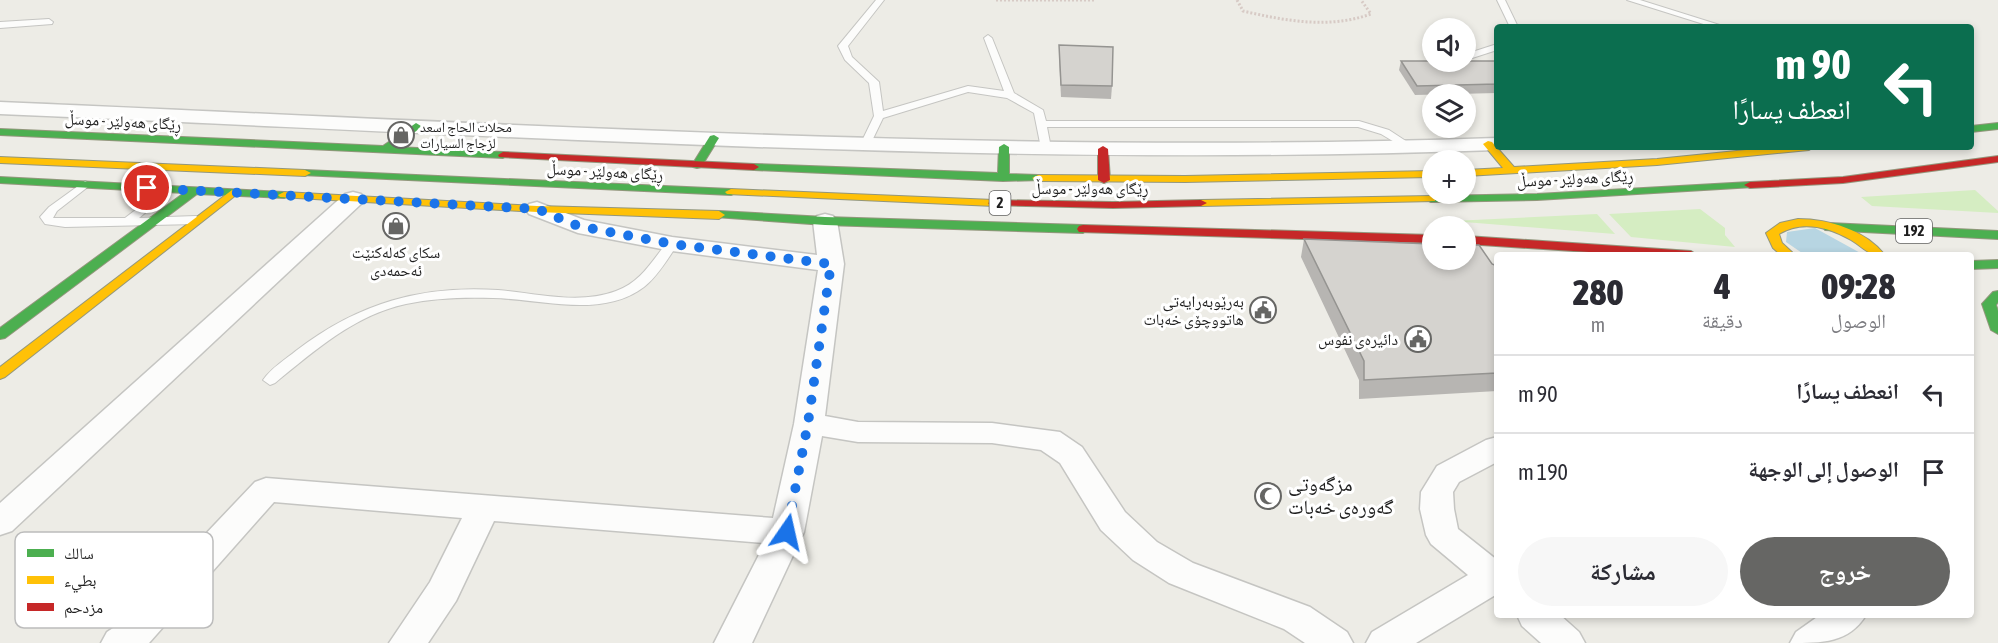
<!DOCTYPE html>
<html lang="ar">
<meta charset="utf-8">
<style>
body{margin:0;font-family:"Asap Condensed","Noto Naskh Arabic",sans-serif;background:#f7f7f7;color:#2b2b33;direction:rtl;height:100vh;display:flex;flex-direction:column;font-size:22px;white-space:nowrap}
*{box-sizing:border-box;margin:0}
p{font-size:20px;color:#7c7c81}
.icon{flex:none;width:33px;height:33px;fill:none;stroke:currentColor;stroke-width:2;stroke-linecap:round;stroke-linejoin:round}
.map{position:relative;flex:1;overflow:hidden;direction:ltr}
.sheet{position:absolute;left:1494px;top:252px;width:480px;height:366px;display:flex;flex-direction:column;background:#fff;border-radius:6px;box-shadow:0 3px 9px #0003;direction:rtl}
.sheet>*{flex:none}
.guide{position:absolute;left:1494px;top:24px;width:480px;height:126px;border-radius:6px;box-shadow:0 3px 9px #0003;direction:rtl;background:#0b6e4f;color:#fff;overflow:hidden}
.fabs{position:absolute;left:1422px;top:18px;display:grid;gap:12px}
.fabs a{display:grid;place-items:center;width:54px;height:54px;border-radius:50%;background:#fff;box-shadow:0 3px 9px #0003;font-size:30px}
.pin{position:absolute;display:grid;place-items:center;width:51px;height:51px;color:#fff;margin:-26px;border:3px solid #fff;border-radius:50%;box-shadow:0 2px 6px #0007}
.me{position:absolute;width:66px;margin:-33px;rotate:11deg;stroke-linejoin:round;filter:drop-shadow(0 0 4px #0008)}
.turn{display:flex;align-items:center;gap:21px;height:126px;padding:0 24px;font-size:27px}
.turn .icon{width:78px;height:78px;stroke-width:2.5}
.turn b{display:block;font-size:42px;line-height:51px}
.eta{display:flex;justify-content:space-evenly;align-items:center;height:102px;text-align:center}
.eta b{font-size:36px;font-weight:800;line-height:42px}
.button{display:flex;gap:12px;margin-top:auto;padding:12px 24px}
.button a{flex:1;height:69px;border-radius:36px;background:#666664;color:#fff;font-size:24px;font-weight:800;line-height:69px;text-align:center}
.button a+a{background:#f7f7f7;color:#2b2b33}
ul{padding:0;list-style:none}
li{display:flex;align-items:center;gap:18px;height:78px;padding:0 24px;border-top:2px solid #e1e1e2}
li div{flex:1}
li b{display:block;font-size:22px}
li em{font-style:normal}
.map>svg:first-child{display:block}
.grass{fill:#d5edc2}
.water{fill:#b7d5e2}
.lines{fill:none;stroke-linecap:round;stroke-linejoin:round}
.lane-casing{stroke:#c5c5c2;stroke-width:2}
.street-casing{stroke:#c5c5c2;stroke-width:3}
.fast-casing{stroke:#93977d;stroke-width:2}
.slow-casing{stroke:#93977d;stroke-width:2}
.jam-casing{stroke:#93977d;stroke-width:2}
.path{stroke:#d7cac5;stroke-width:3;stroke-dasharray:2 2;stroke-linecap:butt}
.lane{fill:#fcfcfb;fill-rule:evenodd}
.street{fill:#fcfcfb;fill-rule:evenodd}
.fast{fill:#4caf50;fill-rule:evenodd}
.slow{fill:#ffc107;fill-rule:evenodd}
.jam{fill:#c62828;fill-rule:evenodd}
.wall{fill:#b7b5b2}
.building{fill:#d5d3cf;stroke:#959491;stroke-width:1.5}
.route{stroke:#1a73e8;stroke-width:10;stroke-dasharray:0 18}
.labels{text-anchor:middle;stroke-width:6;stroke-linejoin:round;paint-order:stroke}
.far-poi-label{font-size:14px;fill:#1e1e1e;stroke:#fff;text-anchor:start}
.shield{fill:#fff;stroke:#626262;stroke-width:1.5}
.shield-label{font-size:15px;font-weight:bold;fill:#1e1e1e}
.street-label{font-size:16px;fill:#1e1e1e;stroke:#fff}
.poi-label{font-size:16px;fill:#1e1e1e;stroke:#fff;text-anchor:end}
.near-poi-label{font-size:20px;fill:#1e1e1e;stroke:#fff;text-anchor:start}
.key{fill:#fff;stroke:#bcbcbc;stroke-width:1.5}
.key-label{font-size:16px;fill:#1e1e1e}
</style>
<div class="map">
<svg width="1998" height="643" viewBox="0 0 1998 643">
<rect width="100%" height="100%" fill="#edece6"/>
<g class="grass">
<path d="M1975,190L1998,211V213L1872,206L1861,197Z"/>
<path d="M1700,209L1725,228V235L1735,247L1631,237L1609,214Z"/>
<path d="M1597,214L1615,234L1452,221Z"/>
</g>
<path class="water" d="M1815,228L1864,255H1805L1786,242L1787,232Z"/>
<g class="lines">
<defs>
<g id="lane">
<path d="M876,0H884L848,46L852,57L879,82L883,111L968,86L1004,91L984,38L988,35L992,38L1014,93L1043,110L1046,121H1359L1389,130L1415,147L1410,150L1406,149L1381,134L1358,127H1047L1051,148L1046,151L1041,148L1034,113L1007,98L968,92L883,118L870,145H862L861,143L874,116L869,83L845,60L838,46Z"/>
<path d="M1497,0H1505L1518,27H1510Z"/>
<path d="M1627,0H1640L1726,27H1713Z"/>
<path d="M49,19L53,22L52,24L0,28V22Z"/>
<path d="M1497,44V50L1466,60V54Z"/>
<path d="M85,181L91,184L89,186L57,211L53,218H125L167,186L171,187V191L139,218L196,216L202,220L196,224L65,227L45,224L40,217L49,207Z"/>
<path d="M672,240L678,244C668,258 658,276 644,287C602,319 541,299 493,298C464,297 434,298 406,304C355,315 315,350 275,383L270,385L263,380C271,368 286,359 297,350C359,303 421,285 498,290C536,293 579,305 616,291C641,282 652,261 668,241Z"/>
</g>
<g id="street">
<path d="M0,102C499,123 998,155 1497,138V147H1506L1497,150C998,168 499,135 0,114Z"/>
<path d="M353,192L361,194L365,199L361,204L12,531L0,535V503L345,194Z"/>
<path d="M537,202L584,220L672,237L817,255L813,221L817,216L825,214L833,216L837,221L844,264L825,416L858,422L992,423L1060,432L1082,447L1125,512L1157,542L1193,563L1310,607L1347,632L1353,643H1305L1284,629L1169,583L1133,560L1101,530L1060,463L1041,450L992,443L858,442L822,436L804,532L752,643H714L765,543L494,521L456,601L428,643H389L430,582L462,518L274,502L149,643H101L107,632L122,622L255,482L266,478L773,518L794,424L818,270L672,251L578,233L529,214L525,209L529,204Z"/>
<path d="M1497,437V462L1459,482L1453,492L1454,509L1458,529L1497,560V594L1416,643H1366L1372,632L1468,575L1431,544L1426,535L1420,509L1421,492L1437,466L1486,440Z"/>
<path d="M1517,615H1560L1579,632L1585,643H1541L1522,626Z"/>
<path d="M1820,615H1866C1849,643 1822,643 1790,643L1796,632Z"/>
</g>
<g id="fast">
<path d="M416,123L421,126L420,128L396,147L503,152L508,155L503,158L0,135V129L383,146Z"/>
<path d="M1998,123V129L1971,132V126Z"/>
<path d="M714,135L719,138L701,167L697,168L693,167L692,165L710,136Z"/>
<path d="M1004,144L1009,147V174L1038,175L1044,178L1042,180L1003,181L754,170L749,167L754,164L998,173L999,147Z"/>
<path d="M305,170L731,189L737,192L731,195L301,175V171Z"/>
<path d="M0,177L284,192L290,195L284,198L197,194L5,338L0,339V328L184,193L0,183Z"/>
<path d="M1750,182L1754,183V187L1537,200L1431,202L1425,199L1431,196L1537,194Z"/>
<path d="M719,211L825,217L1083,225L1089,229L1083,233L825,225L715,217L713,215Z"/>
<path d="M1829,223L1998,231V239L1825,230L1823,227L1825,224Z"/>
<path d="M1998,260V268L1971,269V261Z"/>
<path d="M1998,291V302L1996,305L1998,311V334L1991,330L1982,304L1993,292Z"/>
</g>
<g id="slow">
<path d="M1488,141L1492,142L1514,167L1657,159L1776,147H1814L1809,150L1657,165L1466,176V170L1503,168L1483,144Z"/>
<path d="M0,157L305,170L311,173L305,176L0,163Z"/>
<path d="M1432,171V177L1185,182L1038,181L1032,178L1038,175L1185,176Z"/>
<path d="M731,189L994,200L1000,203L994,206L727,194L725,192Z"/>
<path d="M232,190L238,193L236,195L5,377L0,379V367Z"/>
<path d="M284,192L537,206L719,211L725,215L719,219L537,212L280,197L278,195Z"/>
<path d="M1431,196L1435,197V201L1201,206L1195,203L1201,200Z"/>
<path d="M1798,219C1829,219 1865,230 1885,255C1866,255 1866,249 1851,240C1828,227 1802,220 1779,234L1782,243L1795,255H1781L1773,248L1766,233L1780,223Z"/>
</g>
<g id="jam">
<path d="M1103,146L1108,149L1110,180L1104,183L1098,180V149Z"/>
<path d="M503,152L754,164L759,167L754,170L499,157L498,155Z"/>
<path d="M1998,156V162L1843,183L1750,188L1744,185L1750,182L1843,177Z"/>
<path d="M994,200L1113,202L1201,200L1207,203L1201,206L1113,208L990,205L988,203Z"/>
<path d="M1083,225L1432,235V243L1079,232L1077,229L1079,226Z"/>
<path d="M1466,236L1691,251L1697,255H1635L1466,244Z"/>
</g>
</defs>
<use href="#lane" class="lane-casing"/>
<use href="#street" class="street-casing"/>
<use href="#fast" class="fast-casing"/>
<use href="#slow" class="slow-casing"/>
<use href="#jam" class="jam-casing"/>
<g class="path">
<path d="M996,0H1096"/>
<path d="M1237,0L1243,11C1286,21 1329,29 1371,14L1361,0"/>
</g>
<use href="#lane" class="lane"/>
<use href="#street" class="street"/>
<use href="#fast" class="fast"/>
<use href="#slow" class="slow"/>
<use href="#jam" class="jam"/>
</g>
<g class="wall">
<path d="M1059,45L1112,86L1111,99L1061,97L1059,57Z"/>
<path d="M1401,61H1497V93L1415,95L1399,70Z"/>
<path d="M1304,239L1492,264L1497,266V391L1359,399V380L1301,257Z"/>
</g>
<g class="building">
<path d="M1059,45L1113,47L1112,86L1061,85Z"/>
<path d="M1401,61H1497V84L1417,86Z"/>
<path d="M1304,239L1432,244V260H1466V245H1479L1492,264L1497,266V373L1364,380V361Z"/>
</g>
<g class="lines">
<path class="route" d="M147,188L537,209L578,226L672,244L831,264L808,423L787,532"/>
</g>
<defs>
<symbol id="shop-ring" viewBox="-11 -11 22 22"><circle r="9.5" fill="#fff" stroke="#666664" stroke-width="1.5"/><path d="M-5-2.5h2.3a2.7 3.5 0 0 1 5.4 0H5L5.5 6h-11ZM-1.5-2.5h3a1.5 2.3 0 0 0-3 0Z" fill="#666664"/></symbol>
<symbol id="civic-ring" viewBox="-11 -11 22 22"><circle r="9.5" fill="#fff" stroke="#666664" stroke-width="1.5"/><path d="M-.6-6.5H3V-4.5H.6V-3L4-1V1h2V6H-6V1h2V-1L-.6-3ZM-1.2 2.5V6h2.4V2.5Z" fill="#666664"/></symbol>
<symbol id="mosque-ring" viewBox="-11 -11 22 22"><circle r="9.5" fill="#fff" stroke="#666664" stroke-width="1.5"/><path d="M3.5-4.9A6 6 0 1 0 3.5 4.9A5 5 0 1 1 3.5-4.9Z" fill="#666664"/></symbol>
</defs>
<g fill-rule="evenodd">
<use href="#shop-ring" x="386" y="120" width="30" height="30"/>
<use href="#shop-ring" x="381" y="211" width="30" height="30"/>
<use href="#civic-ring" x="1248" y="295" width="30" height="30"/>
<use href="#civic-ring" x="1403" y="324" width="30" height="30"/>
<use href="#mosque-ring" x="1253" y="481" width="30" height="30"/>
</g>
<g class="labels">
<g class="far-poi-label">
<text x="420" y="132">محلات الحاج اسعد<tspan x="420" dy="16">لزجاج السيارات</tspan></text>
</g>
<g class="shield">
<rect x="989.5" y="191" width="21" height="24" rx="4.5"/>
<rect x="1896" y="219" width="36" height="24" rx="4.5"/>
</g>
<g class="shield-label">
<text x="1000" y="208">2</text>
<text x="1914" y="236">192</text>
</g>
<g class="street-label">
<text transform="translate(123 121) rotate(3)" y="6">ڕێگای هەولێر - موسڵ</text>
<text transform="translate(605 171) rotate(3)" y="6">ڕێگای هەولێر - موسڵ</text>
<text transform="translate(1575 178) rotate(-3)" y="6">ڕێگای هەولێر - موسڵ</text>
<text x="1090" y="194">ڕێگای هەولێر - موسڵ</text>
</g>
<g class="poi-label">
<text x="396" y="258" text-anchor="middle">سکای کەلەکنێت<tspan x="396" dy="18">ئەحمەدی</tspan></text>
<text x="1244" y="307">به‌رێوبه‌رایه‌تی<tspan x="1244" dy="18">هاتووچۆی خه‌بات</tspan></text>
<text x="1398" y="345">دائیرەی نفوس</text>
</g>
<g class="near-poi-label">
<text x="1288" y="491">مزگەوتى<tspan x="1288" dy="23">گەورەى خەبات</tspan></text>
</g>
</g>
<rect x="15" y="532" width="198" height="96" rx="9" class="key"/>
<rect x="27" y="549" width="27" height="8" fill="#4caf50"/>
<rect x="27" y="576" width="27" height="8" fill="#ffc107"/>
<rect x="27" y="603" width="27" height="8" fill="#c62828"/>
<g class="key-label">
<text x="64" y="559">سالك</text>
<text x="64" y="586">بطيء</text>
<text x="64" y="613">مزدحم</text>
</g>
</svg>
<div class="fabs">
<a><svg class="icon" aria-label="sound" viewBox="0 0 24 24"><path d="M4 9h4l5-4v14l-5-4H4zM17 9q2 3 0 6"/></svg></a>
<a><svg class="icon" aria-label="layers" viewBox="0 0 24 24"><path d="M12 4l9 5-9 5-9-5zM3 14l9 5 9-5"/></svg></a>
<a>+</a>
<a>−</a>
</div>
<div class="pin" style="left:147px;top:188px;background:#d93025"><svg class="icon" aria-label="arrive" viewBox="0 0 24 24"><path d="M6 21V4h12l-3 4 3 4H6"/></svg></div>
<svg class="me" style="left:787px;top:532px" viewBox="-20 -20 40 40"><path d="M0-17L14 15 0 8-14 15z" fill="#1a73e8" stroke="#fff" stroke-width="4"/></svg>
<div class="guide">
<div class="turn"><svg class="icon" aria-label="left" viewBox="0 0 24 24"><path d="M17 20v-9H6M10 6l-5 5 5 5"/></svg><div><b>90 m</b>انعطف يسارًا</div></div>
</div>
<section class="sheet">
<div class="eta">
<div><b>09:28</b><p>الوصول</p></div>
<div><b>4</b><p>دقيقة</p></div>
<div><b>280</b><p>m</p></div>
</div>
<ul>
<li><svg class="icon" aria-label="left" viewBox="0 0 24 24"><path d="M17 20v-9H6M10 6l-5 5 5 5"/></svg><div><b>انعطف يسارًا</b></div><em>90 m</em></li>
<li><svg class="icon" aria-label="arrive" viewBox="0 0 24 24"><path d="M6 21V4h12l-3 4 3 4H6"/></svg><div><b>الوصول إلى الوجهة</b></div><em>190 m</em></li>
</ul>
<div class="button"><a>خروج</a><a>مشاركة</a></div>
</section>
</div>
